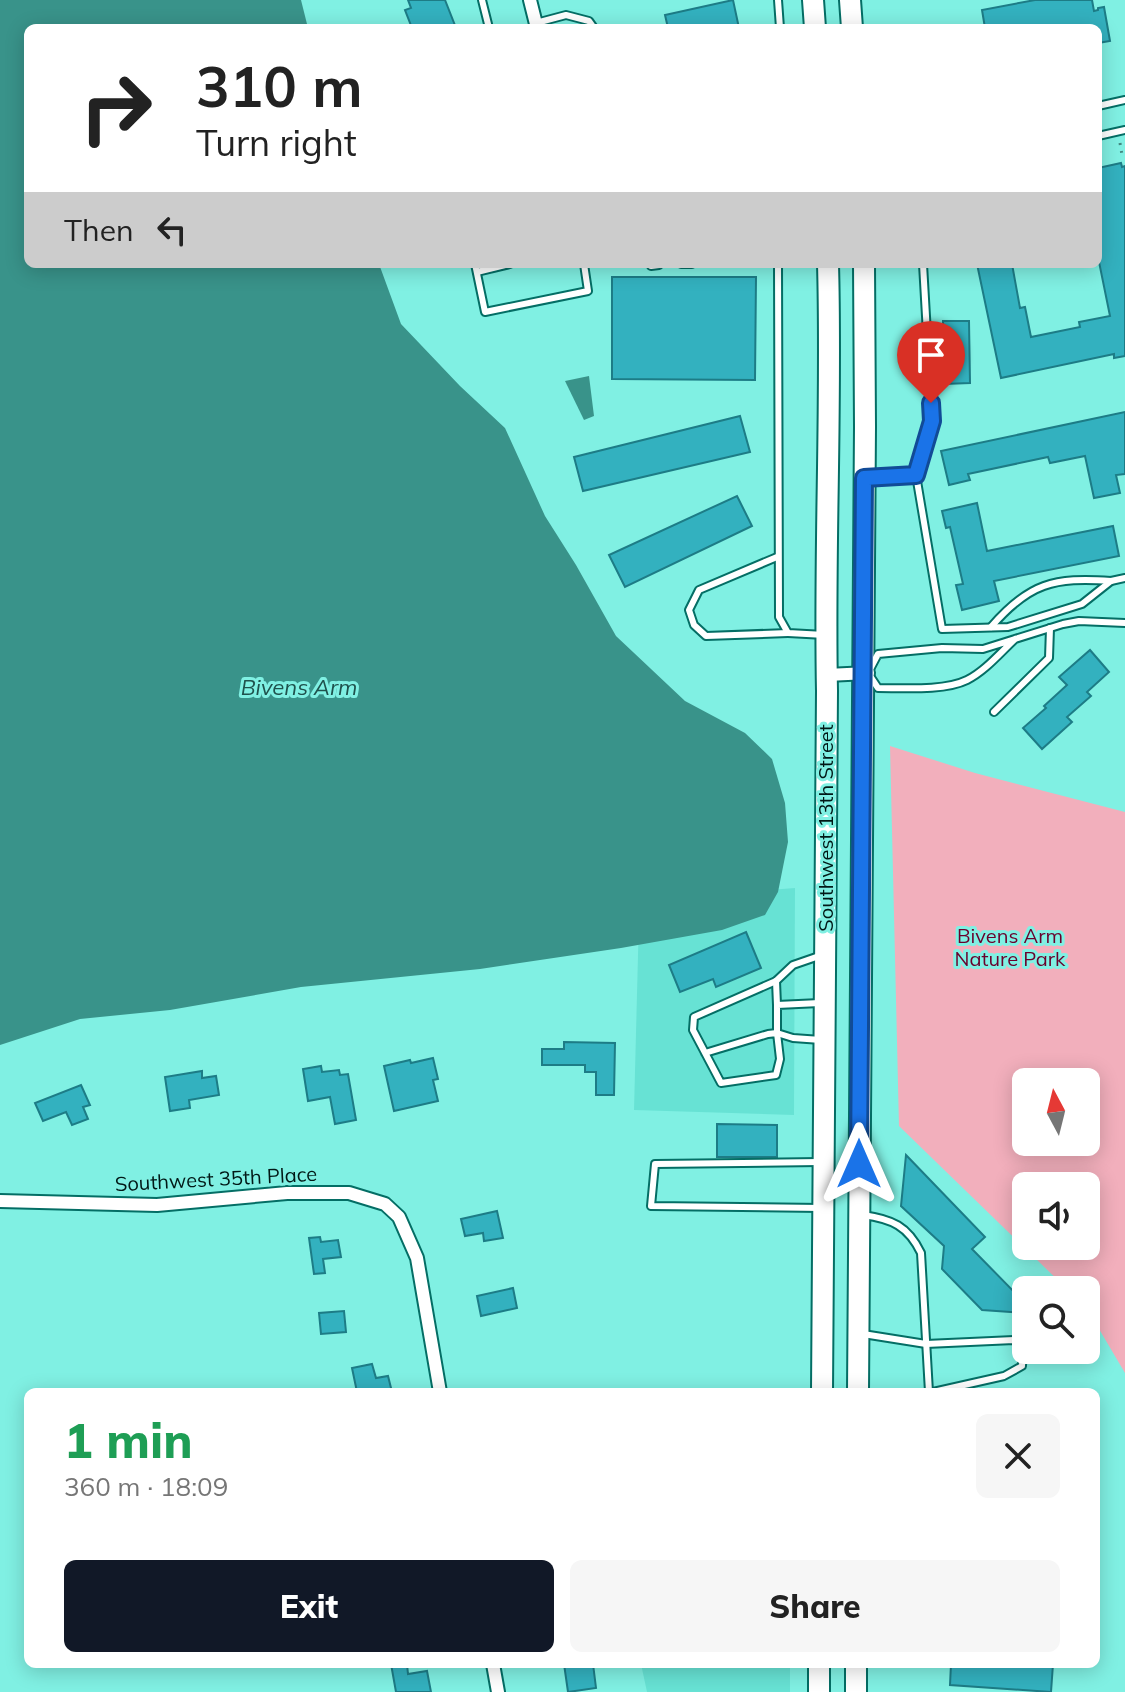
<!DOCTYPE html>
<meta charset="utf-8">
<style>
body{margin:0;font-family:Mulish,sans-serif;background:#f6f6f6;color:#222;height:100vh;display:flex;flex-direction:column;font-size:30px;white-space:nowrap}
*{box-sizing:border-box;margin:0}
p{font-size:26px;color:#767676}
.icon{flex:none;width:44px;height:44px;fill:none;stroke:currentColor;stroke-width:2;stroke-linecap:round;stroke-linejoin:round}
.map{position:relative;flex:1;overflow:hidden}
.details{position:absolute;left:24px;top:1388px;width:1076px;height:280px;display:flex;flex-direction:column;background:#fff;border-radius:12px;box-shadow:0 4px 20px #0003}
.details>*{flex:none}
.hud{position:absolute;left:24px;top:24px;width:1078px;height:244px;border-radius:12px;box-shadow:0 4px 20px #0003;background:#fff;color:#222;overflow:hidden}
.needle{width:52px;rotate:353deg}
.fabs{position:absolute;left:1012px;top:1068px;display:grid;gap:16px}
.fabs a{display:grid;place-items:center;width:88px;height:88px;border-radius:12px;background:#fff;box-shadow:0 4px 20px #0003;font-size:40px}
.pin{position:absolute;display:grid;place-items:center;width:68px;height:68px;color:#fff;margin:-82px -34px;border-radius:50% 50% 50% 0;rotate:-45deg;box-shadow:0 0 8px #0007}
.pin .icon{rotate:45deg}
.me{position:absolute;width:88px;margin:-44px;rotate:0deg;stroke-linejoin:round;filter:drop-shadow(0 0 6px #0008)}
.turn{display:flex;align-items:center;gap:28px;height:168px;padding:0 40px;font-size:36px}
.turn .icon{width:104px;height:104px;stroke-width:2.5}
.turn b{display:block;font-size:56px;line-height:68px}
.then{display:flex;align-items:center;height:76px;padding:0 40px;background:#0003;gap:16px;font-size:30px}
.round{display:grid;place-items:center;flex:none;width:84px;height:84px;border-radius:12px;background:#f6f6f6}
.summary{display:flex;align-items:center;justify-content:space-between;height:136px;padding:0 40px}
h1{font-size:48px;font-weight:800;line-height:60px;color:#1e9e55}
.action{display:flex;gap:16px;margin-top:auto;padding:16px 40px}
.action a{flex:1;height:92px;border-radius:12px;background:#111827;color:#fff;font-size:32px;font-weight:800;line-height:92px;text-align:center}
.action a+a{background:#f6f6f6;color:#222}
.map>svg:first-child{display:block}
.built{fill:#67e2d4}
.green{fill:#f2afbc;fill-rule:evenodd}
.water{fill:#39938a}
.building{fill:#33b1bf;stroke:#1d7c86;stroke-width:2}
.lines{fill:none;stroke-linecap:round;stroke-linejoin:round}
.service-casing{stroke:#046e65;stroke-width:10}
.minor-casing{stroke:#046e65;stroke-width:16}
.primary-casing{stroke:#046e65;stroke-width:24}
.path{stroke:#438880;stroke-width:3;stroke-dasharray:2 6;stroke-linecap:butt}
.service{stroke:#fff;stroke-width:6}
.minor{stroke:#fff;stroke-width:12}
.primary{stroke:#fff;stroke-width:20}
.route-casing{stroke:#114b97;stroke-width:20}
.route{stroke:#1a73e8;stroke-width:14}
.labels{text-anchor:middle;stroke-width:6;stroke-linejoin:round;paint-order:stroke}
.street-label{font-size:20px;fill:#011816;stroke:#80f0e3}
.park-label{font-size:20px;fill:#6a002c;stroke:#80f0e3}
.water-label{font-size:22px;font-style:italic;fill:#1f524d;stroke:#80f0e3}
</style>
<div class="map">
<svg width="1125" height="1692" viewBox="0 0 1125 1692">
<rect width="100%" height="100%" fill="#80f0e3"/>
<g class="built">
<path d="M795,888L794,1115L634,1110L639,916L769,890Z"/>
<path d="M641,1664H790V1692H647Z"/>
</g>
<path class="green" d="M890,746L975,773L1125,812V1373L1086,1307V1290H1068L899,1126ZM1026,1082H1086V1142H1026ZM1026,1186H1086V1246H1026Z"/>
<g class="water">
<path d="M0,0H301L308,28H28V264H379L401,324L460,386L505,428L545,516L576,565L616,636L685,701L745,733L772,759L785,803L788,842L778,892L765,915L722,930L621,948L480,969L301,987L170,1010L80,1019L0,1045Z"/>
<path d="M589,376L594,416L584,420L565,381Z"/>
</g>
<g class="building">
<path d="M408,0H445L456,28H412L405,10L411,8Z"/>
<path d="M733,0L739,28H668L665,15Z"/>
<path d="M1035,0H1092L1094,11L1098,10V8L1104,7L1110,41L1098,43V28H985L982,10Z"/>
<path d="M1121,163L1122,167L1125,166V356L1114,358V354L1001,378L977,264H1012L1020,308L1025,307L1031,337L1080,327L1079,322L1110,316L1098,257V168Z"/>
<path d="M612,277H756L755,380L612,379Z"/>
<path d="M943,321H969L970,383L944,384Z"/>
<path d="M1125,412V474L1116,475L1120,493L1094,498L1085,456L1050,463L1048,457L968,474L970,480L949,485L941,451Z"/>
<path d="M740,416L750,452L583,491L574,457Z"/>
<path d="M737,496L752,526L625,587L609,555Z"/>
<path d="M977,503L987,551L1113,526L1119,556L994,581L999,601L962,610L956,585L963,584L950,527L946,528L942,511Z"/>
<path d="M1090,650L1109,672L1087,692L1091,696L1067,717L1072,722L1042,749L1023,728L1046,708L1044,706L1067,685L1059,677Z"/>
<path d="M746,932L761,968L716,987L713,979L680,992L669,965Z"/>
<path d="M564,1042L615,1043L614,1095H596V1072H585V1065H542V1049H564Z"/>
<path d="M433,1058L438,1079L433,1080L438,1101L394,1111L384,1066L410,1060L411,1063Z"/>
<path d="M321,1066L322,1072L339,1070L340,1075L348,1074L356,1120L335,1124L330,1097L308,1101L303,1069Z"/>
<path d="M202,1071V1078L216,1076L219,1095L189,1100L190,1108L170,1111L165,1077Z"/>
<path d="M81,1085L90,1105L83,1107L88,1119L72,1125L66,1112L43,1121L35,1103Z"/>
<path d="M717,1124L777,1125V1157H717Z"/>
<path d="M906,1155L985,1237L972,1249L1026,1304V1313L982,1310L942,1269L944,1246L901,1206Z"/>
<path d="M497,1211L503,1238L484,1241L483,1233L465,1236L461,1219Z"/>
<path d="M320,1237L321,1242L338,1240L341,1257L323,1259L325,1273L314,1274L309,1238Z"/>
<path d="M513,1288L517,1308L481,1316L477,1296Z"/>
<path d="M344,1311L346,1332L321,1334L319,1313Z"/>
<path d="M372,1364L376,1378L388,1376L392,1392H357L352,1368Z"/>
<path d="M391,1664H407L408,1674L427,1671L431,1692H396Z"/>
<path d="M564,1664H593L596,1688L568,1692Z"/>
<path d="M951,1664H1053L1051,1692L950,1685Z"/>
</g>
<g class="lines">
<defs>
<g id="service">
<path d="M482,0L489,28"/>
<path d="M778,0L780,28"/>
<path d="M536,23L566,15L589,21L594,28"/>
<path d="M1098,106L1125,100"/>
<path d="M1098,136L1125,130"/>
<path d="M475,264L485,312L588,291L584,264"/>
<path d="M651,264V266L659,265"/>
<path d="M681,264H692"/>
<path d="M778,264L779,617L788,633L825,635"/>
<path d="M923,264L932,421L916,475L942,629L1008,627L1082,604L1111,581L1125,578"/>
<path d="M477,272L510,264"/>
<path d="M868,478L916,475"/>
<path d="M777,557L699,590L689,610L694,625L706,636L788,633"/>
<path d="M991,627C1029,583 1054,577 1111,581"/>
<path d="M1015,639C1000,653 985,671 967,680C945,691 903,688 878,688L868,673L878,654L942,648L983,649L1063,624L1079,621L1125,623"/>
<path d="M994,712L1049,658L1050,628"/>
<path d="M776,981L777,1005"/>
<path d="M820,1003L777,1005V1033L793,1038L821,1040"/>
<path d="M705,1053L768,1034L777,1033L780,1059L776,1075L721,1083L693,1030L694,1017L776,981L793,965L822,955"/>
<path d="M820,1162L655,1164L651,1206L822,1208"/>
<path d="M863,1215C892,1219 908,1226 921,1253L929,1392"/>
<path d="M863,1334L926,1344L1014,1340L1023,1348L1022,1366L1004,1376L933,1392"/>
</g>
<g id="minor">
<path d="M530,0L537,28"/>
<path d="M827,675L868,673"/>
<path d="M0,1201L157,1205L287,1193H349L385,1204L399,1217L417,1258L440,1392"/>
<path d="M493,1664L498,1692"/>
</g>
<g id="primary">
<path d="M813,0L815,28"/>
<path d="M850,0L852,28"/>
<path d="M822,1392L827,691C824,548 832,406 828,264"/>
<path d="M858,1392L865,427L864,264"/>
<path d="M819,1692V1664"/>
<path d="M856,1692V1664"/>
</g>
</defs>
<use href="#service" class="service-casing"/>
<use href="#minor" class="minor-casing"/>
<use href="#primary" class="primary-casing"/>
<path class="path" d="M1120,143L1122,155"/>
<use href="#service" class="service"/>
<use href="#minor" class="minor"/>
<use href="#primary" class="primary"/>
</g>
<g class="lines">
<defs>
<path id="route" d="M859,1164L864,478L916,475L932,421L931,403"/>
</defs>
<use href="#route" class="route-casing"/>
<use href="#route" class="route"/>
</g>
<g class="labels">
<g class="street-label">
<text transform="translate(826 828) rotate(-90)" y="7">Southwest 13th Street</text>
<text transform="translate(216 1179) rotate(-3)" y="7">Southwest 35th Place</text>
</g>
<g class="park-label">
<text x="1010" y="943">Bivens Arm<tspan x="1010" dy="23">Nature Park</tspan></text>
</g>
<g class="water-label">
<text x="299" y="695">Bivens Arm</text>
</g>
</g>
</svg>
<div class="fabs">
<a><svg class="needle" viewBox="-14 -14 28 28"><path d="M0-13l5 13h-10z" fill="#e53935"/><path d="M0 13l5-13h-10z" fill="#767676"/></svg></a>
<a><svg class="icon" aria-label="sound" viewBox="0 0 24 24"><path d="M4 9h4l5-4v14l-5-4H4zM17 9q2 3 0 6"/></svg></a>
<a><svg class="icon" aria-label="search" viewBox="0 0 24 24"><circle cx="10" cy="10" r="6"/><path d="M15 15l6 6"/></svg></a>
</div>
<div class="pin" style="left:931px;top:403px;background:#d93025"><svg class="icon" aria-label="arrive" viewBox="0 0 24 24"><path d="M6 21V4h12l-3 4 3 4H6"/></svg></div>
<svg class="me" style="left:859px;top:1164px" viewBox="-20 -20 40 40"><path d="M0-17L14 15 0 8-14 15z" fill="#1a73e8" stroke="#fff" stroke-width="4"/></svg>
<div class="hud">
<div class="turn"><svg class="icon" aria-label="right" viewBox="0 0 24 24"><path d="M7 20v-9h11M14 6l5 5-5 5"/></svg><div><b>310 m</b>Turn right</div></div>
<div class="then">Then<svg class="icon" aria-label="left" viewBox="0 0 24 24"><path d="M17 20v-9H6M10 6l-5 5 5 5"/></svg></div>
</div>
<section class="details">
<div class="summary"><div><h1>1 min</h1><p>360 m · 18:09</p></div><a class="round"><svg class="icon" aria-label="close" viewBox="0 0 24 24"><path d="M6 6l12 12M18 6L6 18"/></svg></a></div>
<div class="action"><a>Exit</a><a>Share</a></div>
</section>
</div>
